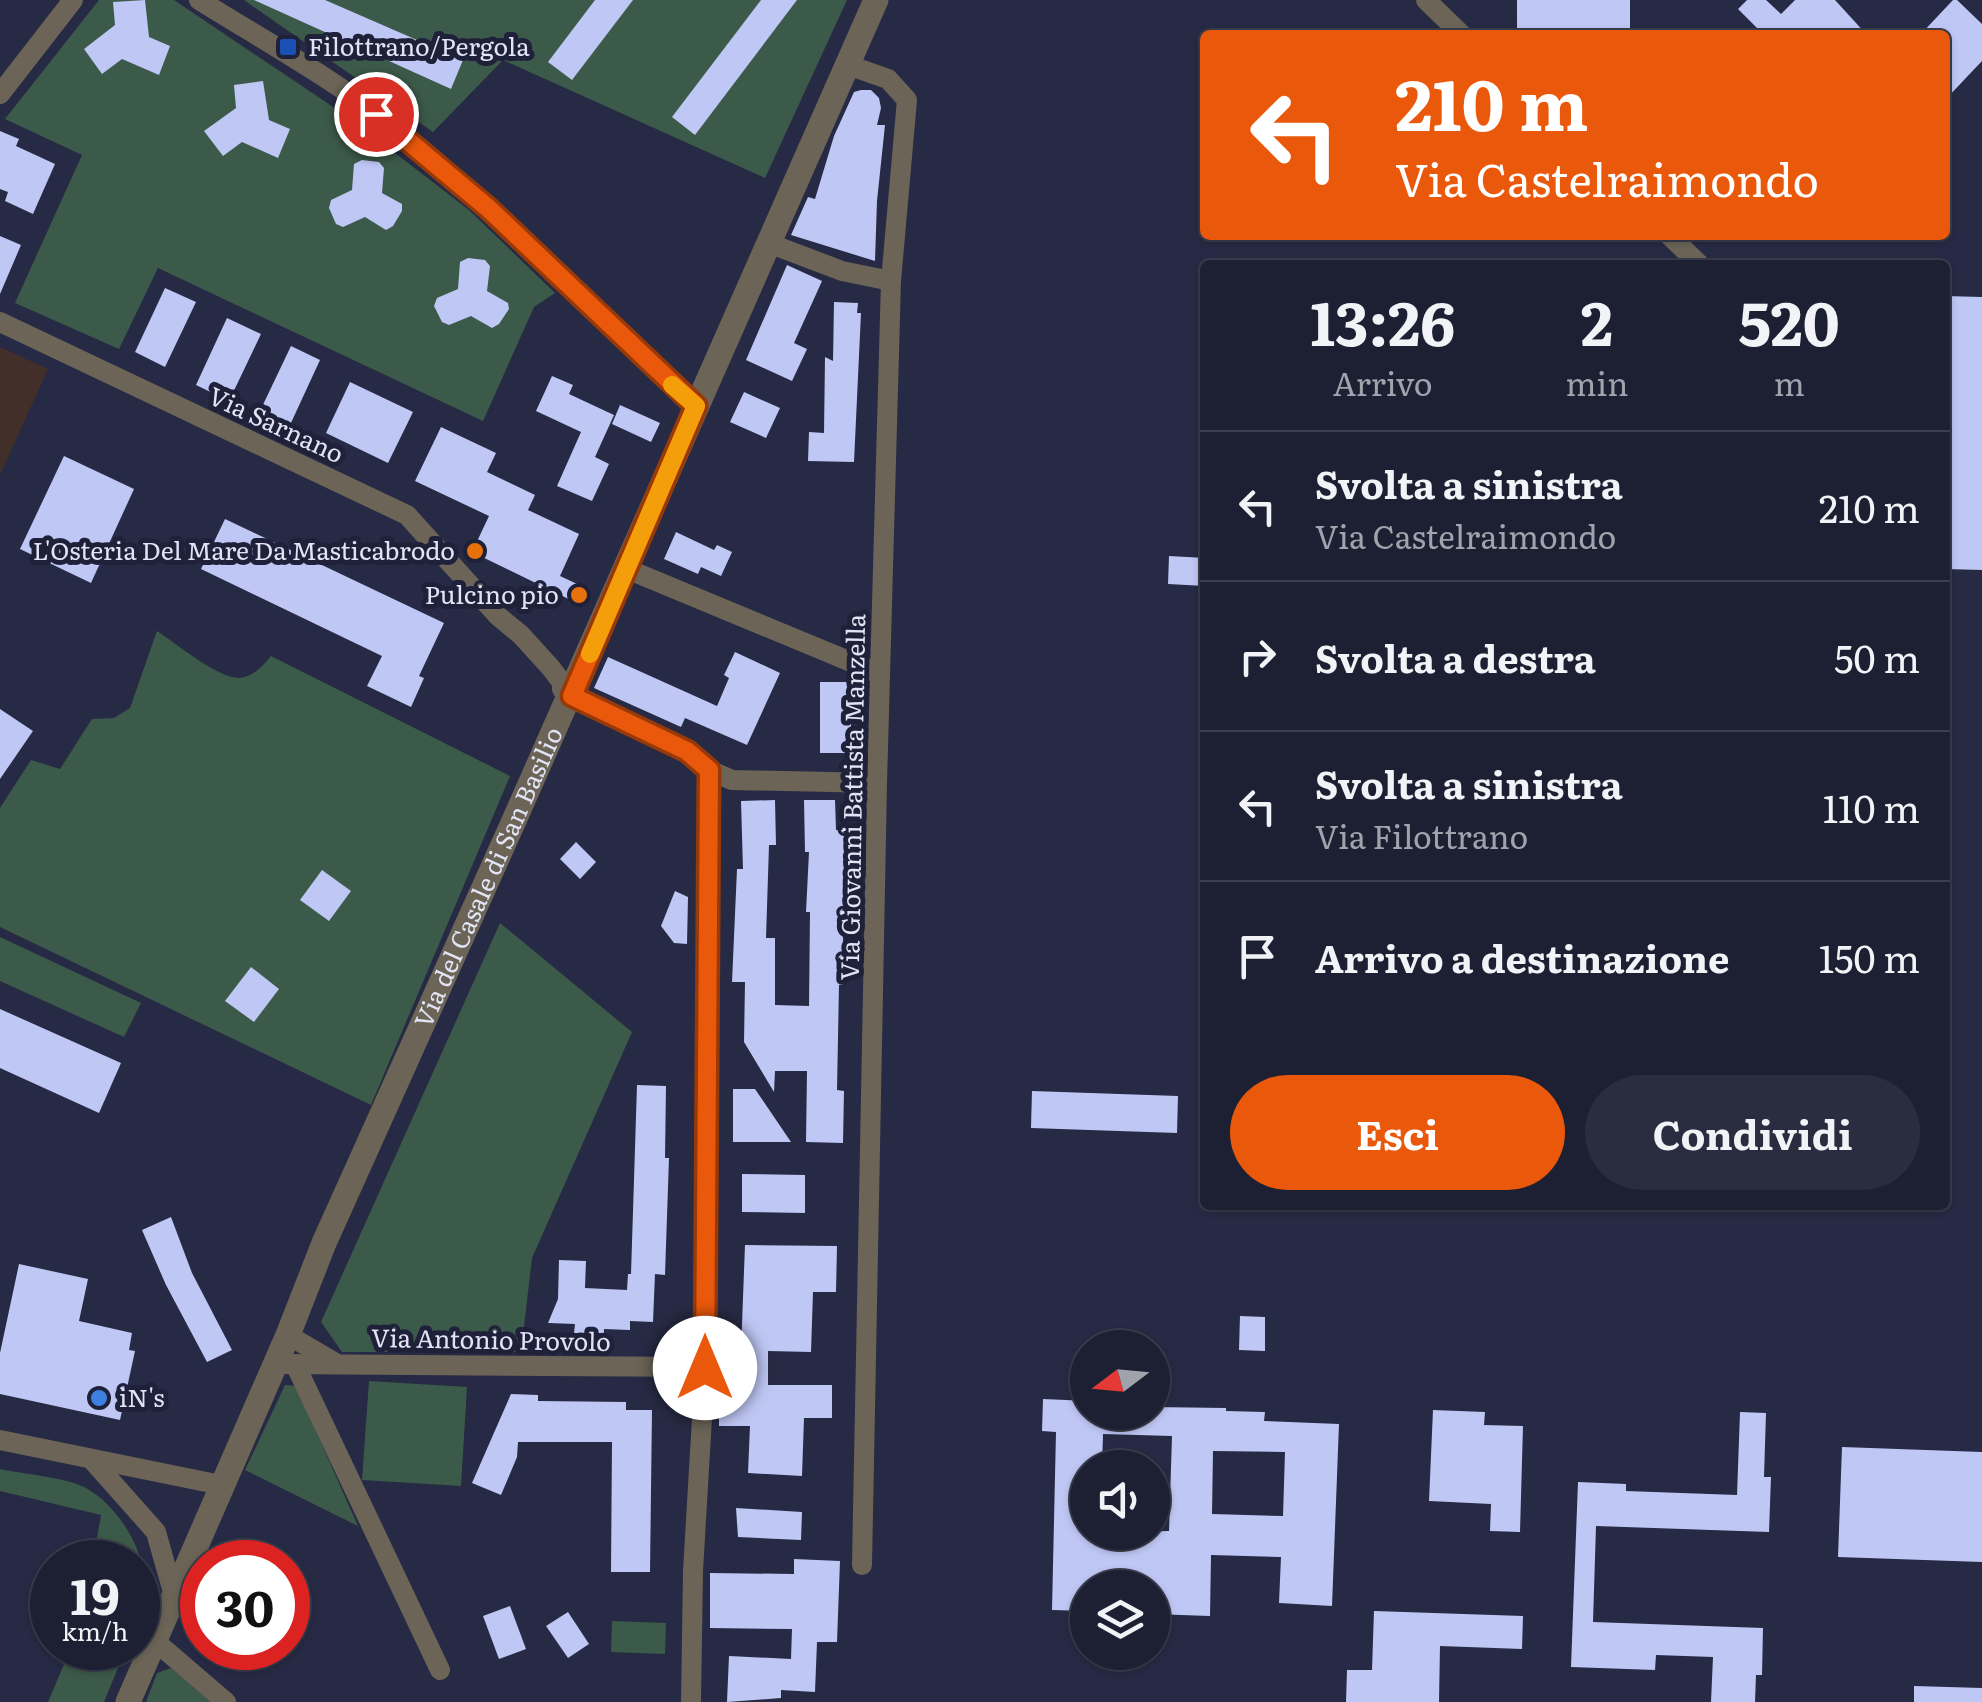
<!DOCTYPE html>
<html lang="it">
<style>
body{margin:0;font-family:Literata,serif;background:#2a2d3f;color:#f1f3f6;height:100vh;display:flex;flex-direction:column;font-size:38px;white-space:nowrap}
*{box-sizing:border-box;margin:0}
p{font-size:32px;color:#a0a3ac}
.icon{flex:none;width:55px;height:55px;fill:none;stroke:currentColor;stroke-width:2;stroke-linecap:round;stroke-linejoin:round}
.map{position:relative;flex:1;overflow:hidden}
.sheet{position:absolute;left:1200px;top:260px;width:750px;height:950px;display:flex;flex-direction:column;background:#1d2033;border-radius:10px;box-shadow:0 2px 8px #0004,0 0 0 2px #3b3e4e}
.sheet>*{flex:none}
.guide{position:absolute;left:1200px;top:30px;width:750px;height:210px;border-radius:10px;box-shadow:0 2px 8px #0004,0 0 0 2px #3b3e4e;background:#ea580c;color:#fff;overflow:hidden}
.needle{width:65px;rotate:254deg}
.fabs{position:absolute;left:1070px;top:1330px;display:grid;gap:20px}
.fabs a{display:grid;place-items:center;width:100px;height:100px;border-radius:50%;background:#1d2033;box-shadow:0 2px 8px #0004,0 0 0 2px #3b3e4e;font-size:50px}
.speed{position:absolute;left:30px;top:1540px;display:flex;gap:20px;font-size:50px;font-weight:700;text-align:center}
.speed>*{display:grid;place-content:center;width:130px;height:130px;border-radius:50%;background:#1d2033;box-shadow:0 2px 8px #0004,0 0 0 2px #3b3e4e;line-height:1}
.speed small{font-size:25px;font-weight:400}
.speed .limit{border:15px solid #d22;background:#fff;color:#111}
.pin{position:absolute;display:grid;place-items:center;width:85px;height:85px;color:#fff;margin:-42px;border:5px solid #fff;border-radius:50%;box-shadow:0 2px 10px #0007}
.me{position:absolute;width:110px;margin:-55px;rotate:0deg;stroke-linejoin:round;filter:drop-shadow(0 0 8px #0008)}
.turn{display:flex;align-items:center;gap:35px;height:210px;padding:0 30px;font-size:45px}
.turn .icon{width:130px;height:130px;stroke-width:2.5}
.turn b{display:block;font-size:70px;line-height:85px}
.eta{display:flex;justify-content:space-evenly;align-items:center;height:170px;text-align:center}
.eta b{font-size:60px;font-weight:700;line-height:70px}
.primary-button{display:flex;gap:20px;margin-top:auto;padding:20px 30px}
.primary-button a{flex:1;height:115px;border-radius:60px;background:#ea580c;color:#fff;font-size:40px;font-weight:700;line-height:115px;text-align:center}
.primary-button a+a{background:#2a2d3f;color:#f1f3f6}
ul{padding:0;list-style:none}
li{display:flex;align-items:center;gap:30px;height:150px;padding:0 30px;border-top:2px solid #3b3e4e}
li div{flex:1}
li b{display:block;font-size:38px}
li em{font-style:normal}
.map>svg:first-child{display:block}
.commercial{fill:#422f29}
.green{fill:#3c5a49}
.building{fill:#bfc7f5;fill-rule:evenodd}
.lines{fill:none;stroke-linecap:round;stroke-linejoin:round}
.minor{stroke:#6b6457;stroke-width:20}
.tertiary{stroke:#6b6457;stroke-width:25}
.route-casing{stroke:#983908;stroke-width:25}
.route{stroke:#ea580c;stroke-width:18}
.slow{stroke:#f59e0b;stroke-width:18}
.transit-dot{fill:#1a4fb4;stroke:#1e2139;stroke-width:4}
.food-dot{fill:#e8710a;stroke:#1e2139;stroke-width:4}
.shop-dot{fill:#3f7fe0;stroke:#1e2139;stroke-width:4}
.labels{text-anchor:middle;stroke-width:10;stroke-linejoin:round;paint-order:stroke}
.poi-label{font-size:25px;fill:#e1e4f5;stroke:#1e2139;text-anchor:start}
.street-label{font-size:25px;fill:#e1e4f5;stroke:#1e2139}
</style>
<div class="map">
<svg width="1982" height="1702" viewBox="0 0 1982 1702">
<rect width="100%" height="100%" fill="#272a44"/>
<path class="commercial" d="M0,347L48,369L0,475Z"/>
<g class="green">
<path d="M99,0H174L351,119L469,210L555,293L534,307L483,421L158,268L119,349L15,303L82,155L5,119Z"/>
<path d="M244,0H847L765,178L503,60L433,132Z"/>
<path d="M157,631C176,643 217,678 239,678C253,677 263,666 271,656L510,776L371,1105L0,927V808L31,760L60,769L92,719L114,718L130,708Z"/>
<path d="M500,923L632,1032L532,1258L521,1352H342L321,1322Z"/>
<path d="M0,937L141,1003L124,1037L0,981Z"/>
<path d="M369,1381L467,1387L461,1486L362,1480Z"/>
<path d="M285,1385L296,1386L358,1526L245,1470Z"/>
<path d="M0,1469C23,1474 64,1477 84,1487C126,1508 162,1579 138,1620V1562H93L101,1515L0,1491Z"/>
<path d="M612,1621L666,1623L665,1654L611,1652Z"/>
<path d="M71,1648H126L104,1702H48Z"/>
<path d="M171,1668L211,1702H146L157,1673Z"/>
</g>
<g class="building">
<path d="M145,0L149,37L170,46L159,75L122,59L102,74L84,49L115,25L113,2Z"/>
<path d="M254,0H325L463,60L451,89Z"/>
<path d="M595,0H633L572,80L548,62Z"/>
<path d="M761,0H797L695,135L672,117Z"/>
<rect x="1517" y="0" width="113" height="29"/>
<path d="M1747,0H1766L1781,14L1795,0H1835L1867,35H1764L1738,9Z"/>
<path d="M1953,0H1957L1982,24V61L1945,100V35H1920Z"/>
<path d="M263,81L269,120L290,129L278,158L242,142L223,156L204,131L236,108L234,85Z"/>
<path d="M861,90H871L879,98L881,108L877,125H885L877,201L875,261L791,235L808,197L815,199L834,136L854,92Z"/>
<path d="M0,131L19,139L16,146L55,164L33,214L5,201L8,192L0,189Z"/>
<path d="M362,160L379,162L384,168L382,193L402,204V211L393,226L386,230L365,217L343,227L336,224L329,208L331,200L352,190L354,164Z"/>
<path d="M0,236L21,245L0,294Z"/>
<path d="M468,258L485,260L490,266L487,291L508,303L509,309L499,324L492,328L471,316L449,325L442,322L434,306L437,298L458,289L460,262Z"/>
<path d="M787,265L822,281L794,343L807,349L792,381L746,360Z"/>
<path d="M165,288L196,302L165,367L135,352Z"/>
<path d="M1945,296L1982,297V570L1945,569Z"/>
<path d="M834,302L858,303L857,313H861L854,462L808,461L809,432L824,433L825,357L833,361Z"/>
<path d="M227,318L261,334L229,401L196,385Z"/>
<path d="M291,346L320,360L290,425L260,411Z"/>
<path d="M552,376L573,385L569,394L614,415L595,457L609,464L592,501L557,486L581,432L536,411Z"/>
<path d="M350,382L413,412L388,463L326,433Z"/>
<path d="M744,392L780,408L766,438L730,422Z"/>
<path d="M620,405L660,423L651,442L612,424Z"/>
<path d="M441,427L496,453L487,472L535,495L528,510L579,534L560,576L590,590L583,606L472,552L489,516L415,481Z"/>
<path d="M64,456L134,489L91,583L20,549Z"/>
<path d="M225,519L444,623L419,676L424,678L411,707L367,686L382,656L201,569Z"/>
<path d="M676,532L714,550L717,545L732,552L721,576L701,567L698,574L664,559Z"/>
<path d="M1169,556L1205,558V586L1168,584Z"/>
<path d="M735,652L780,673L747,745L685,718L681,727L594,688L608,657L717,706L729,678L724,675Z"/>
<rect x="820" y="682" width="31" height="71"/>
<path d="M0,709L33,731L0,779Z"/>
<path d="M775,800L776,845H769L766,938H775V1005L809,1006L810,912H806L809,852H805L804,800H835L836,830H844V878H848L846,914H843V985H839L837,1090L844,1091L843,1143L806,1142L807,1071H775L774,1092L744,1042L745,982H732L737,869H743L741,801Z"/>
<path d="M576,842L596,862L580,879L560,859Z"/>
<path d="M322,870L351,891L329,921L300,900Z"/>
<path d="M675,891L688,897L687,944L674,943L661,926Z"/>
<path d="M251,967L279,989L254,1022L225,1001Z"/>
<path d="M0,1009L121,1063L99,1113L0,1068Z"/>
<path d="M637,1085L666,1086L665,1158H669L665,1275L655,1274L653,1322L630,1321V1330L604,1329V1333H574L575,1324L548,1323L558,1299L559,1260L586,1261L585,1288L627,1290L628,1274H631Z"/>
<path d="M733,1089H755L791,1142H733Z"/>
<path d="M1032,1091L1178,1096L1177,1133L1031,1128Z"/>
<path d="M742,1174L805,1175V1213L742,1212Z"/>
<path d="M171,1217L192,1273L232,1350L207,1362L166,1285L142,1230Z"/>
<path d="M745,1245L837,1246L836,1292H813L811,1352L768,1351V1385H832V1418H804L802,1476L748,1473L750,1426H719V1377H740Z"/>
<path d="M19,1264L88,1279L79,1321L132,1333L129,1350L135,1351L120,1420L0,1394V1353Z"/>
<path d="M1240,1316L1265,1317V1351L1239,1350Z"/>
<path d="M511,1394L538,1395V1401L626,1402V1410H652L650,1572H611L612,1442H518L517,1457L501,1495L472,1483Z"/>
<path d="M1043,1399L1088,1401V1412H1152V1407L1226,1408V1411L1265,1412L1264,1421L1339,1424L1332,1606L1279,1603L1281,1557L1211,1555L1210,1616L1152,1614V1588H1088V1611L1052,1610L1056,1432L1042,1431ZM1103,1434L1172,1436L1169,1531L1088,1532V1468H1102ZM1213,1451L1285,1452L1283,1516L1212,1514Z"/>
<path d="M1433,1410L1485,1412L1484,1425L1523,1426L1520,1532L1490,1531L1491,1504L1429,1501Z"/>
<path d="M1740,1412L1766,1413L1764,1477H1771L1769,1532L1596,1526L1593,1622L1763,1628L1762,1675H1756L1755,1702H1711L1713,1657L1656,1655L1655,1670L1571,1667L1578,1482L1626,1484V1491L1737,1495Z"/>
<path d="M1842,1447L1982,1452V1562L1838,1557Z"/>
<path d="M736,1508L802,1512L801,1540L738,1537Z"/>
<path d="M794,1559L840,1561L837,1642H817L815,1692L781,1690V1698L727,1702L729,1656L791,1659L792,1629L710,1628V1573L794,1574Z"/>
<path d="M510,1606L526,1649L499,1659L483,1616Z"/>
<path d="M1374,1611L1523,1616L1522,1649L1440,1646L1439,1702H1346L1347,1670H1372Z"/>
<path d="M568,1612L589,1644L568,1658L546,1626Z"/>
<path d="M1914,1686L1982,1688V1702H1914Z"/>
</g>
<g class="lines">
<g class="minor">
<path d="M199,0C265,41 337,81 398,130C504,214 595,316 696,407"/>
<path d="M1426,0L1462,35"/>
<path d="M848,65L888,79L907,100L891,281L877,783L862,1565"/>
<path d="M0,94L73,0"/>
<path d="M1669,235L1700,265"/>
<path d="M771,244L842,271L891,281"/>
<path d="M0,322L407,515L498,616L521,635L551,668L572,696"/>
<path d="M627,569L880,674"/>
<path d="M562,689L687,751L709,770L732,780L877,783"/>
<path d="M288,1335L334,1362"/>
<path d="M275,1364L705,1367"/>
<path d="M295,1364L440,1670"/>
<path d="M0,1440L221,1485"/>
<path d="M93,1461L156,1532L174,1596"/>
<path d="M156,1642L226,1702"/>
<path d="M691,1702L693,1571L705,1367L709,770"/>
</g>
<path class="tertiary" id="s1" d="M128,1702L288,1335L324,1243C511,830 695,416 876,0"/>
</g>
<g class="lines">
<defs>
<path id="route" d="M376,114L488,208L696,406L572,696L687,751L709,770L705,1368"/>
</defs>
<use href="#route" class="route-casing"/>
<use href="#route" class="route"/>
<path class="slow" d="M590,654L696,406L672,385"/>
</g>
<rect class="transit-dot" x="278" y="37" width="20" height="20" rx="5"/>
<g class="food-dot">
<circle cx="475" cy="551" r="10"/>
<circle cx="579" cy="595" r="10"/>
</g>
<circle class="shop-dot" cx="99" cy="1398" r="10"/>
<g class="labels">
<g class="poi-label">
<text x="308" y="56">Filottrano/Pergola</text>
<text x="455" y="560" text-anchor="end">L'Osteria Del Mare Da Masticabrodo</text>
<text x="559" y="604" text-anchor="end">Pulcino pio</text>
<text x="119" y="1407">iN's</text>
</g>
<g class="street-label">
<text transform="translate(276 425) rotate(25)" y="9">Via Sarnano</text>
<text transform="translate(853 797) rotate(-89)" y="9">Via Giovanni Battista Manzella</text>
<text dy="9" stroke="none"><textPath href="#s1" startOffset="900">Via del Casale di San Basilio</textPath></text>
<text transform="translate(491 1340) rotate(1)" y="9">Via Antonio Provolo</text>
</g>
</g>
</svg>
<div class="fabs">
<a><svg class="needle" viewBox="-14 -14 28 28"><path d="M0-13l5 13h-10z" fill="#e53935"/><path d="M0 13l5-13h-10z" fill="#a0a3ac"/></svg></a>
<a><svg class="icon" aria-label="sound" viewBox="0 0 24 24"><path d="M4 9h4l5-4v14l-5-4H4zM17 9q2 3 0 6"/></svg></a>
<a><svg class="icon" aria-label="layers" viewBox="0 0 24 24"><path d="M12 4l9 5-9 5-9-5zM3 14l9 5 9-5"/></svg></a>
</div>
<div class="speed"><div>19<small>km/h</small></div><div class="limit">30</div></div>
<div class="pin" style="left:376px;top:114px;background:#d93025"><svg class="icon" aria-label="arrive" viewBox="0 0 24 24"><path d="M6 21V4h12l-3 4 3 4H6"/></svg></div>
<svg class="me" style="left:705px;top:1368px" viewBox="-20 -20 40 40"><circle r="19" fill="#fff"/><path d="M0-13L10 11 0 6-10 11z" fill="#ea580c"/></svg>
<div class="guide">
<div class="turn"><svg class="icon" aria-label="left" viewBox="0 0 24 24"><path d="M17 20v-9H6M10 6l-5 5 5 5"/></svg><div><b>210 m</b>Via Castelraimondo</div></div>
</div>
<section class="sheet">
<div class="eta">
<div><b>13:26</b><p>Arrivo</p></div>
<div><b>2</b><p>min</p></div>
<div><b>520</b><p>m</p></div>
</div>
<ul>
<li><svg class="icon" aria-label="left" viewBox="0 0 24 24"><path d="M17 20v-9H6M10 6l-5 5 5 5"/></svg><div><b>Svolta a sinistra</b><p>Via Castelraimondo</p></div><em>210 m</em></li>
<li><svg class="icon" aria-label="right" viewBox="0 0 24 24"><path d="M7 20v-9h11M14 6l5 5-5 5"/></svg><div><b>Svolta a destra</b></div><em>50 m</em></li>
<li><svg class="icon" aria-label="left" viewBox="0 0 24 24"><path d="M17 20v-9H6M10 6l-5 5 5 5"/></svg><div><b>Svolta a sinistra</b><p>Via Filottrano</p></div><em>110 m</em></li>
<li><svg class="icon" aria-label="arrive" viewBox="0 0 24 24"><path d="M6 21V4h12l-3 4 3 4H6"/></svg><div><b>Arrivo a destinazione</b></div><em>150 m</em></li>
</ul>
<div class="primary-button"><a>Esci</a><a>Condividi</a></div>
</section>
</div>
